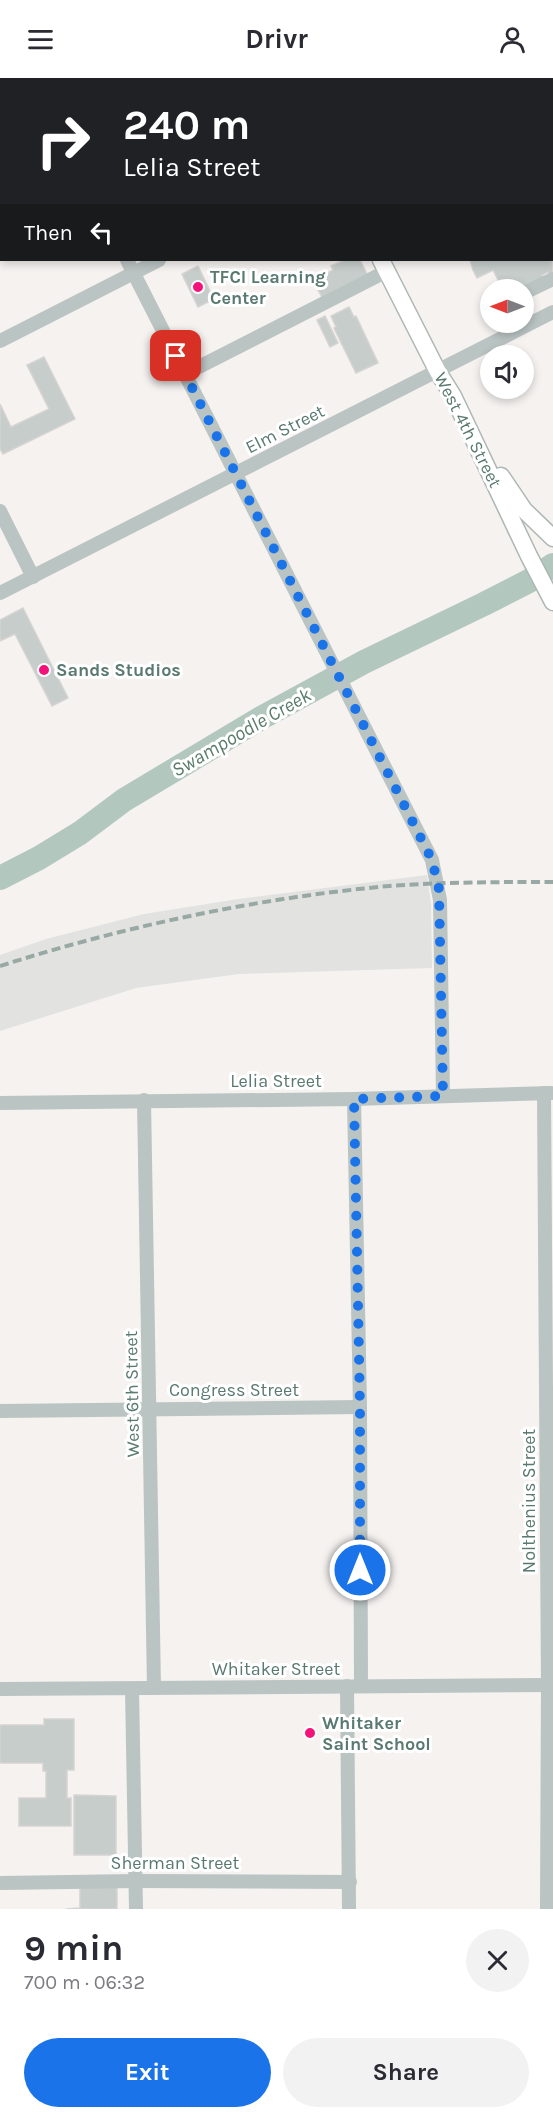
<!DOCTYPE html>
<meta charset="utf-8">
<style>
body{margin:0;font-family:Karla,sans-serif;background:#f2f2f3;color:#2b2b33;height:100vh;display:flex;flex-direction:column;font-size:22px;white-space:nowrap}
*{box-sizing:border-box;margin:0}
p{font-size:20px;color:#7c7c81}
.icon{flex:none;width:33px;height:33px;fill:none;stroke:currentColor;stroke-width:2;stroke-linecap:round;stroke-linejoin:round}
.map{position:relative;height:1831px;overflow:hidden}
.drawer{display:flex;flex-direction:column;background:#fff;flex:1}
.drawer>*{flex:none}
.hud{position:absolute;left:0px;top:0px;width:554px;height:183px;box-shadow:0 3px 9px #0003;background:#202124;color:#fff;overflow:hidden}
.needle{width:39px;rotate:270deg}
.tools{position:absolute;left:480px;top:201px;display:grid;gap:12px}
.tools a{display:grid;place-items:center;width:54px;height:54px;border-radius:50%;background:#fff;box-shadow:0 3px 9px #0003;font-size:30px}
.pin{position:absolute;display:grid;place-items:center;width:51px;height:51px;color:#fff;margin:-26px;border-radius:12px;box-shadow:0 3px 9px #0006}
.me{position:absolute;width:66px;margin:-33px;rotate:0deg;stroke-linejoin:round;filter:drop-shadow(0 0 4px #0008)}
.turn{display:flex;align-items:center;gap:21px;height:126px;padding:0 24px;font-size:27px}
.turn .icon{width:78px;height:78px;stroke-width:2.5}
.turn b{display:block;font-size:42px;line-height:51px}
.then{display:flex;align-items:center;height:57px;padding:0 24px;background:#0003;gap:12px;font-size:22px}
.round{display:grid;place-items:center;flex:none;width:63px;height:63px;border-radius:32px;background:#f2f2f3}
.overview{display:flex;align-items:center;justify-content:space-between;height:102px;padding:0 24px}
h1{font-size:36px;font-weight:700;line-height:45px}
.primary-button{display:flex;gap:12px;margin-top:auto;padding:12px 24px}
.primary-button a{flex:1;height:69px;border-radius:36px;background:#1a73e8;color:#fff;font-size:24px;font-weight:700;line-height:69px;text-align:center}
.primary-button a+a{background:#f2f2f3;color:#2b2b33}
header{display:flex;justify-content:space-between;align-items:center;height:78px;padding:0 24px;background:#fff;font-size:27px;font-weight:700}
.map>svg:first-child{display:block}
.built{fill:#e2e3e1}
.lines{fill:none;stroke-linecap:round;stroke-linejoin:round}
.river{stroke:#b2c7bd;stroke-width:24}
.building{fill:#c6cdcb;stroke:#d6d4d3;stroke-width:1.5}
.major-casing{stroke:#acb7b4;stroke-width:19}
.minor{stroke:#bac4c2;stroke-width:14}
.major{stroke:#fff;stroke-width:16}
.rail{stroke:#98a8a4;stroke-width:4;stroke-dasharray:9 4.5;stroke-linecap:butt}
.route{stroke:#1a73e8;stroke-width:10;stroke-dasharray:0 18}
.poi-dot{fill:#f4127a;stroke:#fff;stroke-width:2}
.labels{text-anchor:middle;stroke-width:6;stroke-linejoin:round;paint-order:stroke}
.poi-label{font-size:18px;font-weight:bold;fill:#597971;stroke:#fff;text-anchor:start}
.street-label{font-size:18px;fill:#597971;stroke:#fff}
.water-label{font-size:20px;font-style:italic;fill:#587b6c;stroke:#fff}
</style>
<header><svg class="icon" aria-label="menu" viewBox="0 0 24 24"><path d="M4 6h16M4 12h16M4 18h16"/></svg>Drivr<svg class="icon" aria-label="person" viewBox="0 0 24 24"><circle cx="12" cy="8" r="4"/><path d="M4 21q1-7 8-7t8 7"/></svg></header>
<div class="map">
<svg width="553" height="1831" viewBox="0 0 553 1831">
<rect width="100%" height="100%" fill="#f5f2f0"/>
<path class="built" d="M427,797L431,826L432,890L239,896L136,910L0,953V877L46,861L144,836L238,821Z"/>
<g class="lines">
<path class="river" d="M0,800L39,780L80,755L124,722L261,640L364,584L484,526L529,503L553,487"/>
</g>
<g class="building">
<path d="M379,0H423L424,2H380Z"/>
<path d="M552,163L553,196L549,198L548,194L542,197L545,202L524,212H503L493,192L477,200L473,192L470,182H552Z"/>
<path d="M345,182H360L367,196L322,219L313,203L333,192L331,188Z"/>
<path d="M198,188L214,221L198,229L182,196Z"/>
<path d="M349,229L354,239L356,238L378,285L356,295L334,250L336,249L331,238Z"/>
<path d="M325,238L338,265L330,269L317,242Z"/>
<path d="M44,279L75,341L3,376L0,371V326L11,349L49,331L27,287Z"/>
<path d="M23,530L68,620L52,628L15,556L0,563V542Z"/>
<path d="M44,1641H74V1692H67V1720H71V1748H19V1720H46V1693H43V1685H0V1647H44Z"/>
<path d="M74,1717L116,1718V1777H74Z"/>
<path d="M80,1808H117V1831H66L80,1830Z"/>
</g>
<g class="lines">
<defs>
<g id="major">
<path d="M289,0V2"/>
<path d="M542,0L543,2"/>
<path d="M552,20L553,22"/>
<path d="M381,182L438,294L453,318L529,478L553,524"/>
<path d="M501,398L524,432L553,460"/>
</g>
</defs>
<use href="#major" class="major-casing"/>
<g class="minor">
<path d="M36,0L37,2"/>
<path d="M15,2L18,0"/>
<path d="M265,2L268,0"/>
<path d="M516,2L519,0"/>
<path d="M0,9L2,8"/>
<path d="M0,138L2,137"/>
<path d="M127,182L432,782L440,822L443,1018"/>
<path d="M524,215L553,201"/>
<path d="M0,263L159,182"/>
<path d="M185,296L387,193"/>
<path d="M0,433L33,499"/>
<path d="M0,515L553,234"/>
<path d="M544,1015L548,1607L547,1831"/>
<path d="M354,1021L360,1329L361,1608"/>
<path d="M144,1022L154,1610"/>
<path d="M0,1025L354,1021L551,1015"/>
<path d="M0,1333L360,1329"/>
<path d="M347,1608L349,1831"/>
<path d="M0,1611L553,1607"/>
<path d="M132,1611L136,1831"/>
<path d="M0,1805L137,1803L350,1804"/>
</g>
<use href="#major" class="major"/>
<path class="rail" d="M0,888C126,848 257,820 389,808C443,804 498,804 553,804"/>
</g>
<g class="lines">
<path class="route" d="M176,278L432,782L439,811L443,1018L354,1021L360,1329V1492"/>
</g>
<g class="poi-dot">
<circle cx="198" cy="209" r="6"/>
<circle cx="44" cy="592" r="6"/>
<circle cx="310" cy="1655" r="6"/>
</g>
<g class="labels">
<g class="poi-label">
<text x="210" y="205">TFCI Learning<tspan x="210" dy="21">Center</tspan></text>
<text x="56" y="598">Sands Studios</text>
<text x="322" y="1651">Whitaker<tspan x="322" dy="21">Saint School</tspan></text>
</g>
<g class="street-label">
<text transform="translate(285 351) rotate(-27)" y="6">Elm Street</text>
<text transform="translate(468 352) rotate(63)" y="6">West 4th Street</text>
<text x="276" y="1009">Lelia Street</text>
<text x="234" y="1318">Congress Street</text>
<text transform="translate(132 1316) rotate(-91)" y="6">West 6th Street</text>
<text transform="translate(529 1423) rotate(-90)" y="6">Nolthenius Street</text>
<text x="276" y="1597">Whitaker Street</text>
<text x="175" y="1791">Sherman Street</text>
</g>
<g class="water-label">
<text transform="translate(241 654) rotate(-30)" y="7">Swampoodle Creek</text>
</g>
</g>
</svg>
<div class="tools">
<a><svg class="needle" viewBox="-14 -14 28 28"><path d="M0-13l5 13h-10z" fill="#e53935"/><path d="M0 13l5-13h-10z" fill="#7c7c81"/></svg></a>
<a><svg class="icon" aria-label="sound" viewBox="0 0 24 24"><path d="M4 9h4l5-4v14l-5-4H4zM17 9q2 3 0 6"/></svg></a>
</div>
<div class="pin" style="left:176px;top:278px;background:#d93025"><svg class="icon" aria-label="arrive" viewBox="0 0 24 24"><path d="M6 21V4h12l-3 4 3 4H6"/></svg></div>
<svg class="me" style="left:360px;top:1492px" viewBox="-20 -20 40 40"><circle r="17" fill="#1a73e8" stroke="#fff" stroke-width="3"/><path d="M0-11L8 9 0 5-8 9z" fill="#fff"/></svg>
<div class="hud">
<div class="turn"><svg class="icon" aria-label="right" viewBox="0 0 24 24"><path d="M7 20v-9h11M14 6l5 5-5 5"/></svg><div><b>240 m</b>Lelia Street</div></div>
<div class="then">Then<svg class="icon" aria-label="left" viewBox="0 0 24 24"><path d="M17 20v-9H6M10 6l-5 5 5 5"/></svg></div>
</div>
</div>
<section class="drawer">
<div class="overview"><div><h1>9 min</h1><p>700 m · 06:32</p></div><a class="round"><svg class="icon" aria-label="close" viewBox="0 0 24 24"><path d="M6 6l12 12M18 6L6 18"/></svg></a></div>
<div class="primary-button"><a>Exit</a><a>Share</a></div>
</section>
